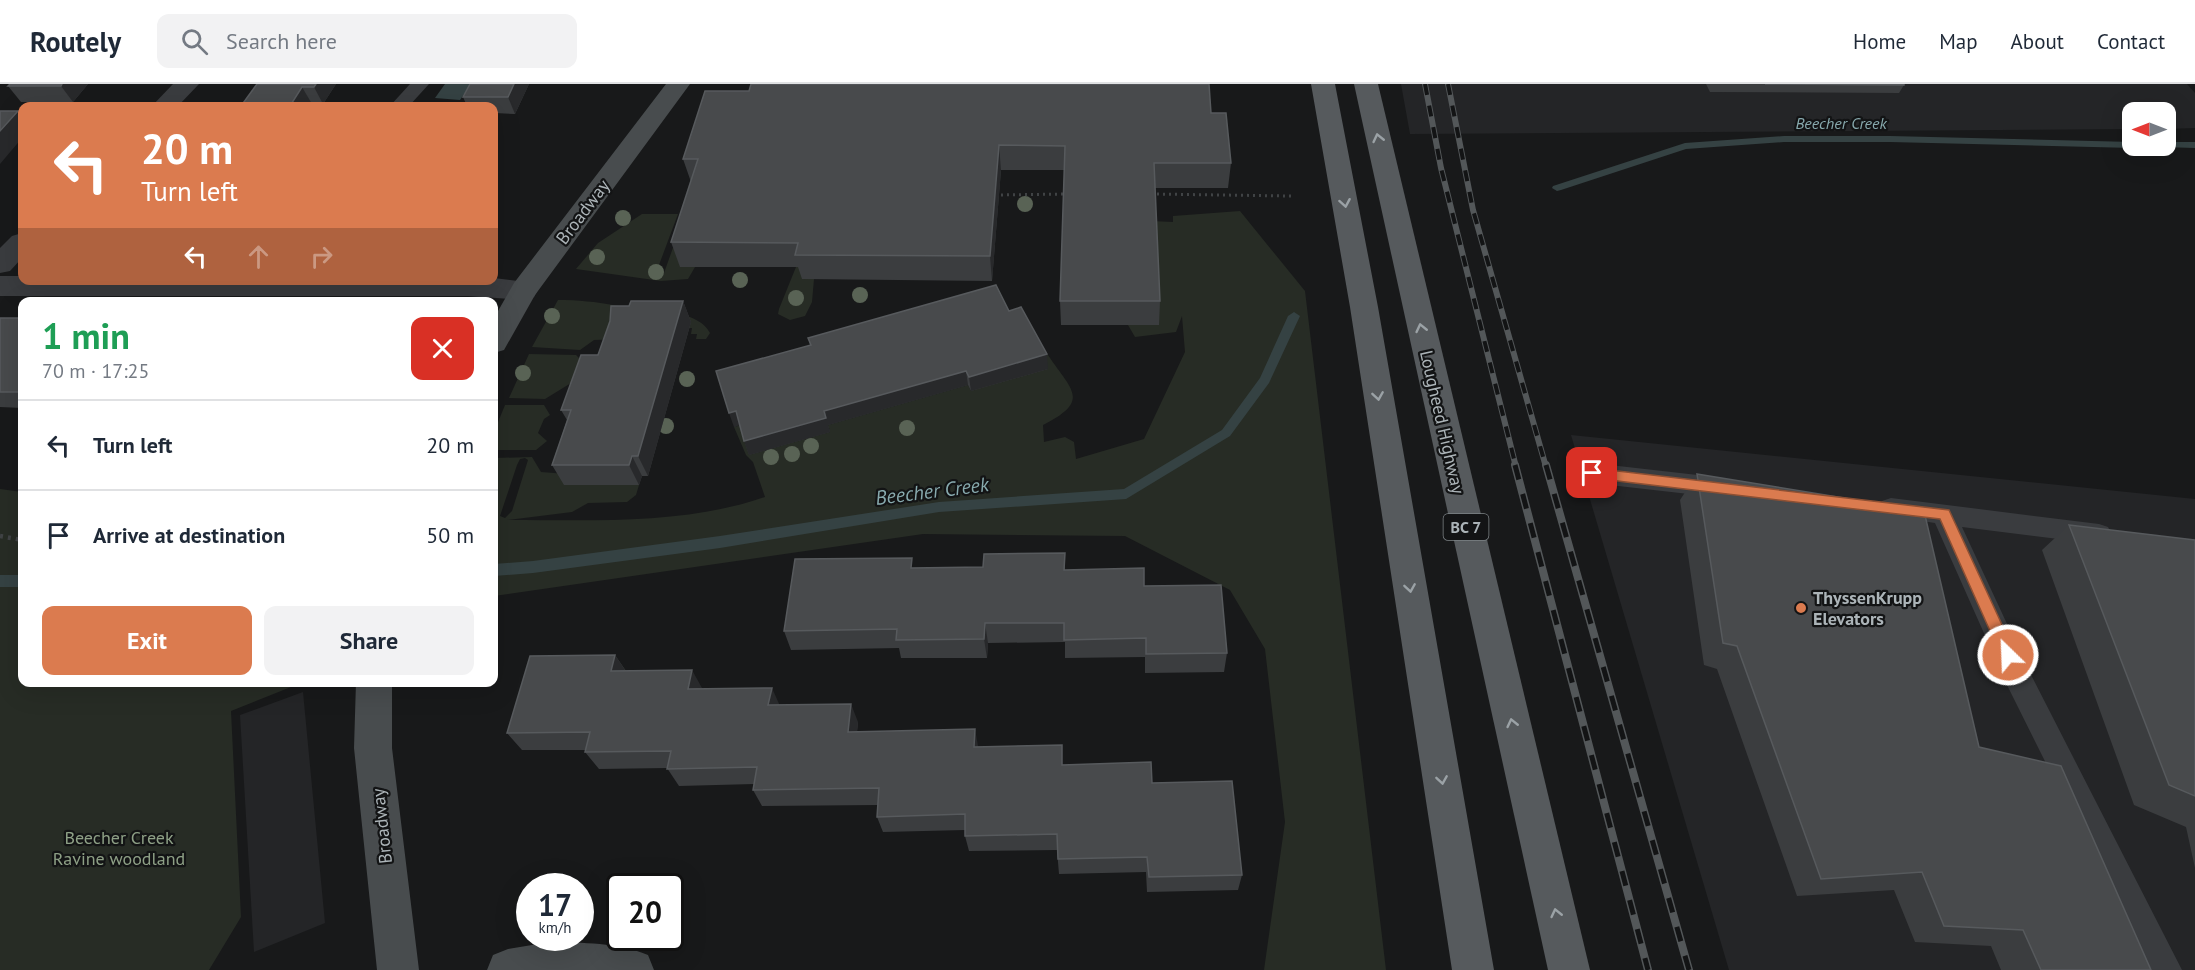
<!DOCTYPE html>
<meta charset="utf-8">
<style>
body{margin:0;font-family:"PT Sans",sans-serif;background:#f2f2f3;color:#1f2937;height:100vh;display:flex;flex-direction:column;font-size:22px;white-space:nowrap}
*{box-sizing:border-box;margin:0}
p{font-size:20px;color:#747a83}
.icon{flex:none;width:33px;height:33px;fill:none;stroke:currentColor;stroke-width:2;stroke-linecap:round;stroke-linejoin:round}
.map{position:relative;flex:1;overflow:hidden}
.drawer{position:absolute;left:18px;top:213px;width:480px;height:390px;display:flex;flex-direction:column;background:#fff;border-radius:12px;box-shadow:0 6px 24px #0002}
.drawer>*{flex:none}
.guide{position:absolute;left:18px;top:18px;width:480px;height:183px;border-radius:12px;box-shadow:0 6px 24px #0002;background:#db7b4f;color:#fff;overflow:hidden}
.needle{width:39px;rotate:270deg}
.buttons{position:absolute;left:2122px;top:18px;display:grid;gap:12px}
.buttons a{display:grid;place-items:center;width:54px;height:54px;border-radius:12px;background:#fff;box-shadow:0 6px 24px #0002;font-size:30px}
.speed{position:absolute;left:516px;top:789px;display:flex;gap:12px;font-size:30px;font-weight:700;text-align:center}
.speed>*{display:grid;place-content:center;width:78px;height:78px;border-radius:50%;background:#fff;box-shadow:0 6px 24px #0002;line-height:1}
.speed small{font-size:15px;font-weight:400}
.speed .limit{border:3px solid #111;border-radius:9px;background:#fff;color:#111}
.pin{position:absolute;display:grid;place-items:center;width:51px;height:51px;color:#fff;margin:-26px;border-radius:12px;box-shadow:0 3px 9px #0006}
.me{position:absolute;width:66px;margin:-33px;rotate:336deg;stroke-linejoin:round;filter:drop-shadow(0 0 4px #0008)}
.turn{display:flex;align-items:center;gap:21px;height:126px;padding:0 24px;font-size:27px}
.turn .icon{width:78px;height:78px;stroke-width:2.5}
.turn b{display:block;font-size:42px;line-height:51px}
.lanes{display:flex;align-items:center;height:57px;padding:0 24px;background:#0003;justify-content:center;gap:30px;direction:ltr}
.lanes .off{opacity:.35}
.round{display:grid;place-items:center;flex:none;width:63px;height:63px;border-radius:12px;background:#f2f2f3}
.headline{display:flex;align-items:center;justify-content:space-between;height:102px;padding:0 24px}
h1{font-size:36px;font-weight:800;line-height:45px;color:#1e9e55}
.cta{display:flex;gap:12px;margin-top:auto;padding:12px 24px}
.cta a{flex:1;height:69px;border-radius:12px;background:#db7b4f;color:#fff;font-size:24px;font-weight:800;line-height:69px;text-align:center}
.cta a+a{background:#f2f2f3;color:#1f2937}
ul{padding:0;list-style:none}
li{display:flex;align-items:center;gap:18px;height:90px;padding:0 24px;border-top:2px solid #e0e1e3}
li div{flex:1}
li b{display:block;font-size:22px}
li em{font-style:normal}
header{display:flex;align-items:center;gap:36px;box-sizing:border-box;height:84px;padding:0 30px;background:#fff;border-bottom:2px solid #e0e1e3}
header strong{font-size:28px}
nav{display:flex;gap:33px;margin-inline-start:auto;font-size:21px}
.search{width:420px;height:54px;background:#f2f2f3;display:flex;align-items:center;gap:15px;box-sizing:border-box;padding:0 21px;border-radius:12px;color:#747a83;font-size:22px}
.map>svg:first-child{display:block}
.built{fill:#242527}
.green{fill:#272c25;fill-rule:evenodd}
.water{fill:#354243}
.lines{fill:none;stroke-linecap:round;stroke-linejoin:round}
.stream{fill:#354243;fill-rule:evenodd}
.path-far1{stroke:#404345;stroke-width:3;stroke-dasharray:2 4;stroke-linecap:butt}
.path{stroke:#404345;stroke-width:4.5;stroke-dasharray:3 5;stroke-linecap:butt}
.lane{fill:#3a3c3f;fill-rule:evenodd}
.street{fill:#3a3c3f;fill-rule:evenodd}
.secondary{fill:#484c4e;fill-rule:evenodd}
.primary{fill:#565a5d;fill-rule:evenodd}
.rail-far1-casing{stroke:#535759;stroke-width:6}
.rail-casing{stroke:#535759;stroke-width:8}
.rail-far1{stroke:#131415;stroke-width:4;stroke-dasharray:11;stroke-linecap:butt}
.rail{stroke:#131415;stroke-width:5;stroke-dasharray:15;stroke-linecap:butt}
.tree{fill:#596355}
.wall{fill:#3b3d3f}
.shaded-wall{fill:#28292b}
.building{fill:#484a4c;stroke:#575a5d;stroke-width:1.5}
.oneway{stroke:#9ba2a6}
.route{fill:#db7b4f;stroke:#8e5033;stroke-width:1.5}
.poi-dot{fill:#db7b4f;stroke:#131415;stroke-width:2}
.labels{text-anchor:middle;stroke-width:4.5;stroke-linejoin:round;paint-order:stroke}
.far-water-label{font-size:16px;font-style:italic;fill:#88aaae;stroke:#131415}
.shield{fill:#131415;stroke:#7e8487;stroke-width:1.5}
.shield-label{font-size:16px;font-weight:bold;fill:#acb4b8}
.street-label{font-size:18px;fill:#acb4b8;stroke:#131415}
.poi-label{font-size:18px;font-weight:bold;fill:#acb4b8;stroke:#131415;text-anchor:start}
.park-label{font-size:18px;fill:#8ea086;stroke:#131415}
.water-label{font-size:20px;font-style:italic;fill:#88aaae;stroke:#131415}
</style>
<header>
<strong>Routely</strong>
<div class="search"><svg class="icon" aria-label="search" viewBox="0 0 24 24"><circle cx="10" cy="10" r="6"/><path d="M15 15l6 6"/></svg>Search here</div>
<nav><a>Home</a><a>Map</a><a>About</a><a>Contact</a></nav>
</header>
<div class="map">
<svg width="2195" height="886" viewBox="0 0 2195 886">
<rect width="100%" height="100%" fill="#18191a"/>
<g class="built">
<path d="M1401,0H2187L2195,9V44L2166,45V28H2133V45L1410,50Z"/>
<path d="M1571,351L2195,415V886H1729Z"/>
<path d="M303,608L325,839L254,868L240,631Z"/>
</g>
<g class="green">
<path d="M1240,127L1305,207L1386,886H1264L1285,738L1265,565L1230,506L1125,452L923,450L494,512V374L532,373L541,388L567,390L564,401H639L636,411L627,418L588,419L572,428L507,436C591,436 685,441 765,413L753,378L746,371L734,343L741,341L749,371L830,348L828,341L968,301L971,307L1044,271H1048C1071,306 1092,316 1043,341L1044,358L1065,353L1074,358L1076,375L1144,355L1185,268L1182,232L1176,248L1135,253L1128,241L1159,240L1109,135L1173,138V132ZM525,374L528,376L512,427L505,434L500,432L517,381L520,375Z"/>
<path d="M642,130H678L656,189L658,192L664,189L685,130L680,182L695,183L688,195L661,197L576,185L598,159Z"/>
<path d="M796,183H804L802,195H814L812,218L805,232L790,236L778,230L779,225Z"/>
<path d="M558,216C578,216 597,218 613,221C636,226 698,223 710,249L706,255H696L697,250H691L692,244H659L620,255L594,256L580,266L532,263Z"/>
<path d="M529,270L576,271L585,280L575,289L571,299L545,315L509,314Z"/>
<path d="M505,321H544L550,331L544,335L538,349L547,357L536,366H494V348Z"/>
<path d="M0,405L22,408V598L301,599L231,627L241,833L209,886H0Z"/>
</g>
<path class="water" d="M445,0H471L460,16L435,14Z"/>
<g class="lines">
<g class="stream">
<path d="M1784,52H1890L2133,58V62H2138L2133,64L1890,58H1784L1686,65L1561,106L1557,107L1552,104L1553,102L1685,59Z"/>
<path d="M2166,58H2195V64L2162,63L2161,62H2166Z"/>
<path d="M1294,228L1300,232L1269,299L1230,352L1126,415L939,428L720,464L533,489L494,492V480L533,477L720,452L939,418L1124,405L1222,346L1260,294L1288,232Z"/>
<rect x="0" y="491" width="22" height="12"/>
</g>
<g class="path-far1">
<path d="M1151,110L1291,112"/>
<path d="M995,111L1069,110"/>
</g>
<path class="path" d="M0,452L22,456"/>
<g class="lane">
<path d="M410,0H429L409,22H390Z"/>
<path d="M1592,379L1724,394L1733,397L1736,404L1733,411L1724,414L1592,399L1583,396L1580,389L1583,382Z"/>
<path d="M1891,414L2099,440L2108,443L2112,450L2108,457L2099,460L1962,443L2028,585L2182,886H2149L2007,601L1935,439L1882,431L1878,424L1882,417Z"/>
</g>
<g class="street">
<path d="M173,0H199L178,22H152Z"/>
<path d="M22,149V174L10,187L0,189V164L12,152Z"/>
<path d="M0,192H22V196H494V194L534,199L538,206L534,213L524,216L468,212H0Z"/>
</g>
<g class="secondary">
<path d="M666,0H690L535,211L504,266L494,269V234L514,199Z"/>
<path d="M356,598H392V664L419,886H377L354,664Z"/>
<path d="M550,858C583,859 617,858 648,871L654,886H487L493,871L508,865Z"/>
</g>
<g class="primary">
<path d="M1311,0H1335L1378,223L1494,886H1452L1350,223Z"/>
<path d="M1354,0H1378L1590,886H1548Z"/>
</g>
<defs>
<g id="rail-far1">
<path d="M1425,0L1441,84L1516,383"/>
<path d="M1448,0L1473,126L1546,383"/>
</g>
<g id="rail">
<path d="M1515,381L1648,886"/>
<path d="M1546,381L1689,886"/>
</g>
</defs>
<use href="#rail-far1" class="rail-far1-casing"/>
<use href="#rail" class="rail-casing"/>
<use href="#rail-far1" class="rail-far1"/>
<use href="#rail" class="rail"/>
</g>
<g class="tree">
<circle cx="1025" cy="120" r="8"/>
<circle cx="623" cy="134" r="8"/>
<circle cx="597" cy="173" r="8"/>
<circle cx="656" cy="188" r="8"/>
<circle cx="740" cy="196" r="8"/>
<circle cx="860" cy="211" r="8"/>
<circle cx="796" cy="214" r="8"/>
<circle cx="552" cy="232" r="8"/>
<circle cx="523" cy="289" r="8"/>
<circle cx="687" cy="295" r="8"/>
<circle cx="666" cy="342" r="8"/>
<circle cx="907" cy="344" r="8"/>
<circle cx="811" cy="362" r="8"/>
<circle cx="792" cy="370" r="8"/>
<circle cx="771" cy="373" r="8"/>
</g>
<g class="wall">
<path d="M88,0L73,18H21L8,2Z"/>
<path d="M257,0H336L323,20H312Z"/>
<path d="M470,0H529L515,30L494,29V22H467L463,13Z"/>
<path d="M1706,0H1904V1L1899,9L1710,8Z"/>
<path d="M1211,29L1231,79L1228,104H1155L1160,217L1159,241H1061L1060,217L1065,86H1001L992,197L802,195L798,183H680L671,158L691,98L683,75Z"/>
<path d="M683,217L691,238L648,392H642L639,401H564L552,381L567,336L561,326L629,222Z"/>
<path d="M1009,227L1048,285L971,307L968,301L828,341L830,348L749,371L739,341L734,343L810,261L808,254Z"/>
<path d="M0,234H22V324L0,323Z"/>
<path d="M1697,390L1979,663L2151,886H2001L1991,862L1915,858L1894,806L1797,812L1717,585L1704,581L1680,416Z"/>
<path d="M2069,441L2195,456V784L2186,743L2134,721L2042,466Z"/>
<path d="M1065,469V486L1144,502L1227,569L1224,588L1145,589V573L1065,574V558L988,559L987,574H901L899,564L791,566L784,547L914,484L983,483Z"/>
<path d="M615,571L626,587L702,605L858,638L857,648L978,663L1152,699L1242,791L1238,806L1147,808L1146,788L1059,790L1057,766L969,767L965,752V746L883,748L877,733L878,721L762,722L753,706L754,700L679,702L667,684L599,685L585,668L586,666H522L507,649Z"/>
</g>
<g class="shaded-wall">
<path d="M62,0H88L73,18L61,2Z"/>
<path d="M316,0H336L323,20L314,3Z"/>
<path d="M514,0H529L515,30L508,13Z"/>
<path d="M302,3L312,20L310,22H290Z"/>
<path d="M18,27L22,32V54L0,80V47Z"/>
<path d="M999,61L1001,86L992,197L990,172Z"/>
<path d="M683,217L691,238L648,392L638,372Z"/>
<path d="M1047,270L1048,285L971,307L969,293Z"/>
<path d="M966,287L968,301L828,341L830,348L749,371L744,357L824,327Z"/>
<path d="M736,327L741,341L734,343L729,329Z"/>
<path d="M632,372L642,392L639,401L629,381Z"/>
<path d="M985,539L988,559L987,574L984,555Z"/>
<path d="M615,571L627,589L611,587Z"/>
<path d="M692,586L702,604L688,605Z"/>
<path d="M772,604L780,622L768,621Z"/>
<path d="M851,620L858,638L855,665L848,648Z"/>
<path d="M975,645L978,662V680L974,663Z"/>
</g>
<g class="building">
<path d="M10,0H62L61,2H8Z"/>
<path d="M257,0H316L314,3H302L290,22H241Z"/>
<path d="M470,0H514L508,13H463Z"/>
<path d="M751,0H1209L1211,29H1226L1231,79H1154L1160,217H1060L1065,62L999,61L990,172L795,171L798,159L671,158L698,75H683L705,7H749Z"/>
<path d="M1765,0H1904V1Z"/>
<path d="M0,27H18L0,47Z"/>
<path d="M996,201L1009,227L1021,223L1047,270L969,293L966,287L824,327L826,334L744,357L736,327L729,329L716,287L811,261L808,254Z"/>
<path d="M631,217H683L638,372H632L629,381H552L571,326H561L581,271H598L610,237L611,222H629Z"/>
<rect x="0" y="234" width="22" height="74"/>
<path d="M1697,390L1924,427L1979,663L2061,682L2151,886H2041L2023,846L1944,842L1922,788L1821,795L1737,562L1723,559Z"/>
<path d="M2069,441L2195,456V712L2169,701Z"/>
<path d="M1065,469L1064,486L1144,484V502L1221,501L1227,569L1146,570V554L1064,556V539H985L984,555L896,556L897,545L784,547L795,475L912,474L911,484L983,483L984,470Z"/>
<path d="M615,571L611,587L692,586L688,605L772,604L768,621L851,620L848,648L975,645L974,663L1062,661V681L1151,678L1152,699L1232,697L1242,791L1149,793L1147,773L1058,775L1057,750L965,752V730L877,733L879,704L753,706L757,683L667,685L671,667L585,668L590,648L507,649L530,572Z"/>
</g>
<defs><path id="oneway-chevron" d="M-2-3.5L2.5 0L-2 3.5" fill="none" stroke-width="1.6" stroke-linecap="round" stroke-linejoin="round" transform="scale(1.5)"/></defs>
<g class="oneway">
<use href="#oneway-chevron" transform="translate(1378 54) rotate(-103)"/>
<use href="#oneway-chevron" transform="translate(1345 119) rotate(80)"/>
<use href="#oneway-chevron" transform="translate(1421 244) rotate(-103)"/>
<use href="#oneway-chevron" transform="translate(1378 312) rotate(81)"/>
<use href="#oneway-chevron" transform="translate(1410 504) rotate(81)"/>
<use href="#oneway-chevron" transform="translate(1512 639) rotate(-103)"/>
<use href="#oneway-chevron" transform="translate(1442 696) rotate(81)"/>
<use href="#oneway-chevron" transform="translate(1556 829) rotate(-103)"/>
</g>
<path class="route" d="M1592,384L1949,426L2016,571L2013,576L2008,578L2003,576L1940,435L1592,394L1585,389Z"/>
<circle class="poi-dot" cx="1801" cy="524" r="6"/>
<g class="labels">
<g class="far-water-label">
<text x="1841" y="45">Beecher Creek</text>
</g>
<rect class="shield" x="1443.5" y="430" width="45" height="26" rx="4.5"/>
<g class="shield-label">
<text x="1466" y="449">BC 7</text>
</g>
<g class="street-label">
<text transform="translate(583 128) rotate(-53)" y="6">Broadway</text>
<text transform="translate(1442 338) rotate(77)" y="6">Lougheed Highway</text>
<text transform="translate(382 742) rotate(-96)" y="6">Broadway</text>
</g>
<g class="poi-label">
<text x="1813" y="520">ThyssenKrupp<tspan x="1813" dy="21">Elevators</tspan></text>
</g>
<g class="park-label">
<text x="119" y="760">Beecher Creek<tspan x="119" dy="21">Ravine woodland</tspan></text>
</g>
<g class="water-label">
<text transform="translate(932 407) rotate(-7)" y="7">Beecher Creek</text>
</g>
</g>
</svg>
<div class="buttons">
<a><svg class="needle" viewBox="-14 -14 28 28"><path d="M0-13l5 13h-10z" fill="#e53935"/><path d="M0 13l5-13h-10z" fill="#747a83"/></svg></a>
</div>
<div class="speed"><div>17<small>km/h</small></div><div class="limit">20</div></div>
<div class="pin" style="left:1592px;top:389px;background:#d93025"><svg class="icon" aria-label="arrive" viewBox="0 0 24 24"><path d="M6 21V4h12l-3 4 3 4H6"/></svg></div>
<svg class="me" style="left:2008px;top:571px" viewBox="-20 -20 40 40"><circle r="17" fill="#db7b4f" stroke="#fff" stroke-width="3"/><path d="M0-11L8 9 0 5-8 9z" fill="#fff"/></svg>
<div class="guide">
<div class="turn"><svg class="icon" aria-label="left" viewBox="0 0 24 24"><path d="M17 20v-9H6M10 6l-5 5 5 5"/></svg><div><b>20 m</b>Turn left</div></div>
<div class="lanes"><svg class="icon" aria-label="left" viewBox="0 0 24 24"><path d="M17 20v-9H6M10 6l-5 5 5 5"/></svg><svg class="icon off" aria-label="ahead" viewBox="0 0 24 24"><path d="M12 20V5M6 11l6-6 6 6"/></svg><svg class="icon off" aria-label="right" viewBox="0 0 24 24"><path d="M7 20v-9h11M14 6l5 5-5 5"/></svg></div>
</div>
<section class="drawer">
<div class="headline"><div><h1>1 min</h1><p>70 m · 17:25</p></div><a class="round" style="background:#d93025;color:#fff"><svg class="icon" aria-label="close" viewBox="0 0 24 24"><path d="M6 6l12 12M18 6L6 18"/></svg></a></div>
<ul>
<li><svg class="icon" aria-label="left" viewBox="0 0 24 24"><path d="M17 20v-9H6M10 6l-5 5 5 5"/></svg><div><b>Turn left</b></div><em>20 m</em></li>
<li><svg class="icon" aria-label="arrive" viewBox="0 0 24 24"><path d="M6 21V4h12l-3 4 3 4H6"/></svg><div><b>Arrive at destination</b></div><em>50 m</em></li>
</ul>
<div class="cta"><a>Exit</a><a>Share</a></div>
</section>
</div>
